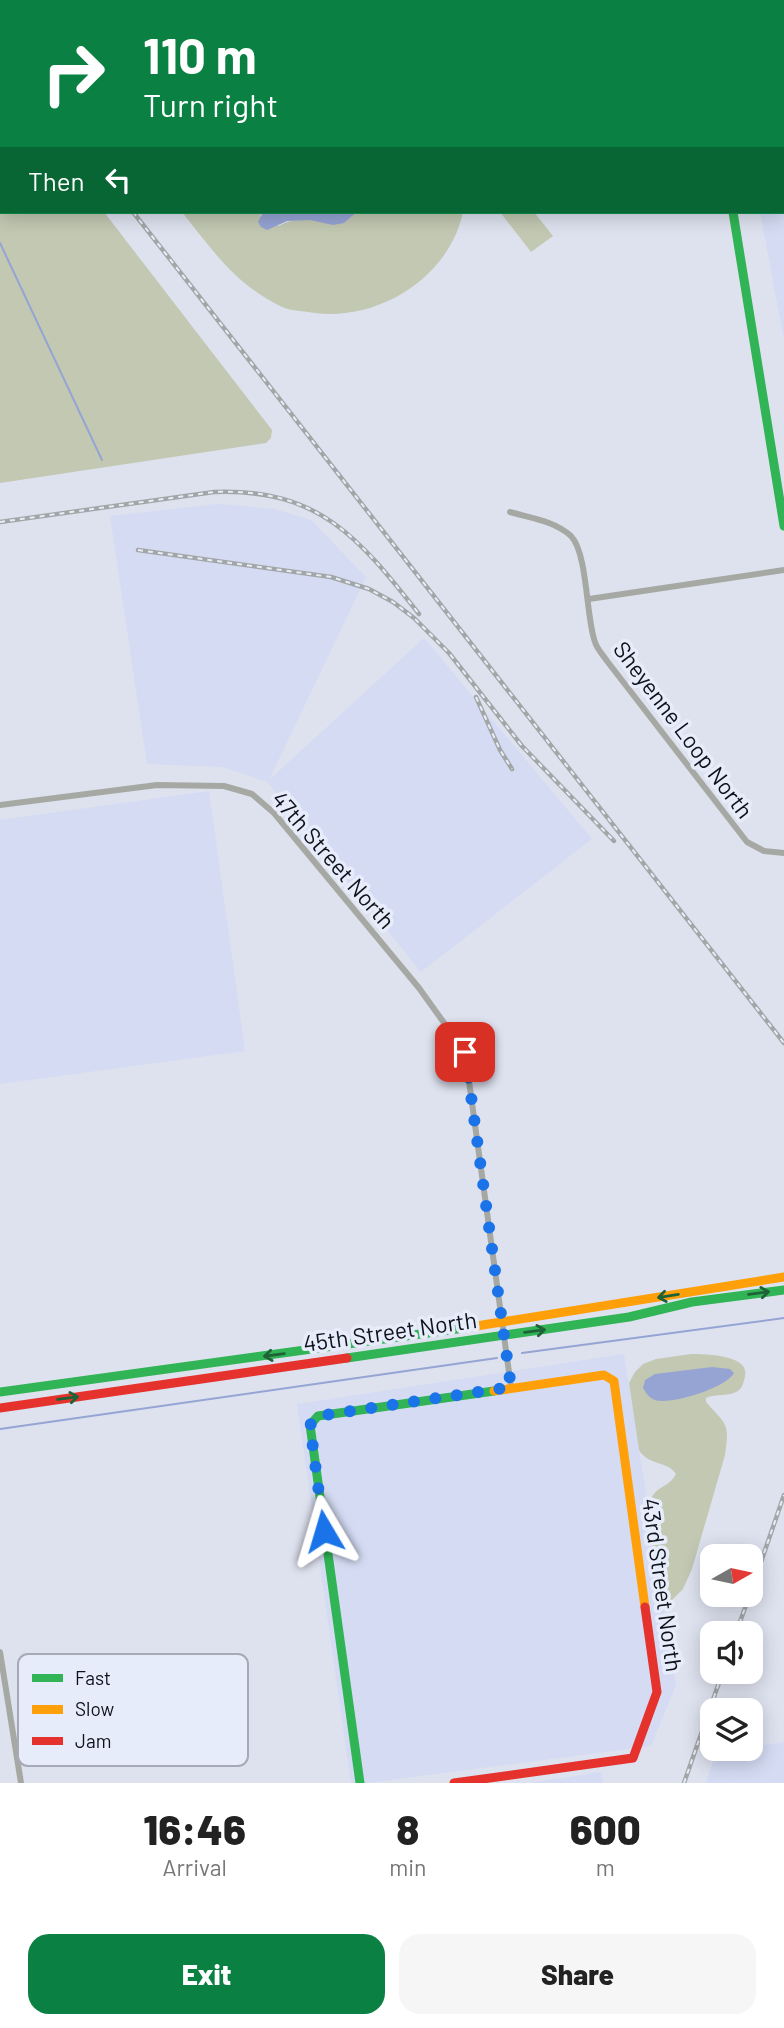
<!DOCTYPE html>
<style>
body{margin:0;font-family:Barlow,sans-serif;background:#f6f6f6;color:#222;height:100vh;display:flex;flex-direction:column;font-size:26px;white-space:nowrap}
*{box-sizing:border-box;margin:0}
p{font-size:23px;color:#767676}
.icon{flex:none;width:38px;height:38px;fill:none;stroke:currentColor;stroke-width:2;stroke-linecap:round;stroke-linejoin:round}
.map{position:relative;height:1783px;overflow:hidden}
.sheet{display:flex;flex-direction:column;background:#fff;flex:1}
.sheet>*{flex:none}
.banner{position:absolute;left:0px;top:0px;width:784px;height:214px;box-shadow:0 4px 18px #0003;background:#0b8043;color:#fff;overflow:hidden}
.needle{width:46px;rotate:81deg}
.controls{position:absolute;left:700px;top:1544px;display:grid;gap:14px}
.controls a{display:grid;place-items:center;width:63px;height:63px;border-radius:14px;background:#fff;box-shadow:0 4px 18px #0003;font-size:35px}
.pin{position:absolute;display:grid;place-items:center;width:60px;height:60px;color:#fff;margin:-30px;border-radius:14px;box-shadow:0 4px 10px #0006}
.me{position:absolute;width:77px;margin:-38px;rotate:353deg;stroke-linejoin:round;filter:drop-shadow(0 0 5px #0008)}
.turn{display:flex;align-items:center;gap:24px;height:147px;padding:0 28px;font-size:32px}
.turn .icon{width:91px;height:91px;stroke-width:2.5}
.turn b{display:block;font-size:49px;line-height:60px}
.then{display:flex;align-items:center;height:66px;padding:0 28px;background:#0003;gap:14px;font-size:26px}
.eta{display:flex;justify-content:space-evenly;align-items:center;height:119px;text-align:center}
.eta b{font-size:42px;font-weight:800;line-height:49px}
.cta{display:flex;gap:14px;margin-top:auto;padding:14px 28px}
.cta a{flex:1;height:80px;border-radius:21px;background:#0b8043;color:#fff;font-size:28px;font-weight:800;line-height:80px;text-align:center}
.cta a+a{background:#f6f6f6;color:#222}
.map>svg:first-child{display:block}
.built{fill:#d4dbf3}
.green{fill:#c2c8b2}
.water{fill:#96a4d4}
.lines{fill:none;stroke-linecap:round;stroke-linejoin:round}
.stream{stroke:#96a4d4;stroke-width:2}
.street{stroke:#a6a9a3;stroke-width:6}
.fast{stroke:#30b455;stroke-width:9}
.slow{stroke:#ff9f0a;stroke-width:9}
.jam{stroke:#e5322d;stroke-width:9}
.rail-casing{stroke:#a2a6a6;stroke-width:4.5}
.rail{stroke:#e7ecfb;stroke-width:2;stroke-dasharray:5;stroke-linecap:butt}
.oneway{stroke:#1f6237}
.route{stroke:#1a73e8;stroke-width:12;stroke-dasharray:0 21.6}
.labels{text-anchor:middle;stroke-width:7;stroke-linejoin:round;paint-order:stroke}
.street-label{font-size:23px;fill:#0e1119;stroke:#e7ecfb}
.key{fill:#e7ecfb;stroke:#a6aab7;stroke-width:2}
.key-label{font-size:19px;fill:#0e1119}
</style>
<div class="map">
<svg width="784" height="1783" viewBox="0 0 784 1783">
<rect width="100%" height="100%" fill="#dee2ef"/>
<g class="built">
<path d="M784,18V340L760,212H782Z"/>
<path d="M218,504L275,509L311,520L366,577L269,780L424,638L592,839L421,972L267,782L223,767L147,764L110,516Z"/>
<path d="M209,791L245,1051L0,1084V820Z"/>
<path d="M624,1354L676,1685L651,1746L367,1783H351L297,1404Z"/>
<path d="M784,1742V1783H706L716,1752Z"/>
<path d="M601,1772L603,1783H529Z"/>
</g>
<g class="green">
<path d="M0,76L2,212H104L272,430L271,438L266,443L0,483Z"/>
<path d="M182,212H263L260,216L279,226C296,215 324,222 344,223L357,212H463C449,279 375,324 308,312C299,311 289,310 282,307C236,285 212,250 182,212Z"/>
<path d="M500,212H534L553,236L531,252Z"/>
<path d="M691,1354C706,1354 750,1355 745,1376C744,1381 743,1387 738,1391C729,1397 716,1393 706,1398V1402C726,1425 730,1422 725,1455L692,1569L683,1589L671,1601H665L657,1583L647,1509C655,1482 667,1491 676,1474C667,1460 650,1467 639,1450L629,1383L635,1372L643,1364L656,1359Z"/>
</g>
<g class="water">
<path d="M263,212H357L344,223L333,225L310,220L287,221L267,230L261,227L258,222Z"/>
<path d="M712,1367L730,1369L734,1373C726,1388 671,1405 655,1400C649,1398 646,1393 643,1388L645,1380L655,1374Z"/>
</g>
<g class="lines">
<g class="stream">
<path d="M0,243L102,460"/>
<path d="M522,1353L784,1318"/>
<path d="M0,1429L497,1358"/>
</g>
<g class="street">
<path d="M510,512C531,518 555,521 571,536C588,554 586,619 595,642C597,649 603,655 607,661L747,842L764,851L784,853"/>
<path d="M589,599L784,570"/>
<path d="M0,805L157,785L224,786L252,794L274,813L419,988L465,1052L511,1387"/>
<path d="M0,1652L21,1783"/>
</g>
<g class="fast">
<path d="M733,212L784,526"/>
<path d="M347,1358L629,1317L692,1302L784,1290"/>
<path d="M0,1392L464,1328"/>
<path d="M360,1783L310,1425L318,1416L494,1391"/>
</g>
<g class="slow">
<path d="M464,1328L784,1277"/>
<path d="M494,1391L604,1375L614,1381L645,1607"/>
</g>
<g class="jam">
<path d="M700,0L701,2"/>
<path d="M0,1408L347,1358"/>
<path d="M454,1783L633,1758L657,1692L645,1607"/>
</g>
<defs>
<g id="rail">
<path d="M0,40L2,43"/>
<path d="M133,212L784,1043"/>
<path d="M0,522L214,492C319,488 359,538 419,614"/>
<path d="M138,550L331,577L369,589L393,602L414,618L449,653L522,746L614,841"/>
<path d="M476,697L500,750L512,769"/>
<path d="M751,1591L784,1495"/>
<path d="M736,1633L750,1594"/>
<path d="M684,1783L723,1671"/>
</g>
</defs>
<use href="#rail" class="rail-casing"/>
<use href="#rail" class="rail"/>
</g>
<defs><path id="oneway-shaft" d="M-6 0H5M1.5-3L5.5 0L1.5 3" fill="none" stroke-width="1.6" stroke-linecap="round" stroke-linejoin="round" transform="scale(1.75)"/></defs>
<g class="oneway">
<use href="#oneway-shaft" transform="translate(759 1293) rotate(-8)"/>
<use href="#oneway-shaft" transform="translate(668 1296) rotate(171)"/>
<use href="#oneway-shaft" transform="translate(535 1331) rotate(-8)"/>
<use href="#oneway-shaft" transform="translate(274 1355) rotate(172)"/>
<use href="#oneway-shaft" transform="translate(68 1398) rotate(-8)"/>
</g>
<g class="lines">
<path class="route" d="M324,1531L310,1425L318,1416L511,1387L465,1052"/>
</g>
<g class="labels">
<g class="street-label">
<text transform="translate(683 730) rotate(53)" y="8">Sheyenne Loop North</text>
<text transform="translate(333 860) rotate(49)" y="8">47th Street North</text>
<text transform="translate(390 1332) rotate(-8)" y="8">45th Street North</text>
<text transform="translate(662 1585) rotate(82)" y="8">43rd Street North</text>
</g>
</g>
<rect x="18" y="1654" width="230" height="112" rx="10" class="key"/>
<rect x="32" y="1674" width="31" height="8" fill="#30b455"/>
<rect x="32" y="1705" width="31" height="9" fill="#ff9f0a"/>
<rect x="32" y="1737" width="31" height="8" fill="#e5322d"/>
<g class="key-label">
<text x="75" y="1685">Fast</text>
<text x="75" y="1716">Slow</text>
<text x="75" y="1748">Jam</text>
</g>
</svg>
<div class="controls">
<a><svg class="needle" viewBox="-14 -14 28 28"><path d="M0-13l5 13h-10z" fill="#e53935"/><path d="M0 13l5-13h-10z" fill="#767676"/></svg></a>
<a><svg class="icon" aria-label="sound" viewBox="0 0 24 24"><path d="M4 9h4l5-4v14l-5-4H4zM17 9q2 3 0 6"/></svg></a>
<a><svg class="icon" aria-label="layers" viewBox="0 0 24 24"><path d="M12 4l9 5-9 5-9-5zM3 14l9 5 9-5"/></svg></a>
</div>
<div class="pin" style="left:465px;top:1052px;background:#d93025"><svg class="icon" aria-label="arrive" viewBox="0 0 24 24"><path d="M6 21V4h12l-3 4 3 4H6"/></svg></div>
<svg class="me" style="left:324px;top:1531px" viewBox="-20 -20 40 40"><path d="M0-17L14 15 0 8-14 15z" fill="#1a73e8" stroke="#fff" stroke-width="4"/></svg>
<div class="banner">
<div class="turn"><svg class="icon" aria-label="right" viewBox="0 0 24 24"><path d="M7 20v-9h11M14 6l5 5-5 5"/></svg><div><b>110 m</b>Turn right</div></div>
<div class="then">Then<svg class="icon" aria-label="left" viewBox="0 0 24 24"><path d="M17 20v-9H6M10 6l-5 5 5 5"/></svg></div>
</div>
</div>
<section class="sheet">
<div class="eta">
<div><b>16:46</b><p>Arrival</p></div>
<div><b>8</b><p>min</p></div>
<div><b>600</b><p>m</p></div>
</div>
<div class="cta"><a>Exit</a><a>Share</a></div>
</section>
